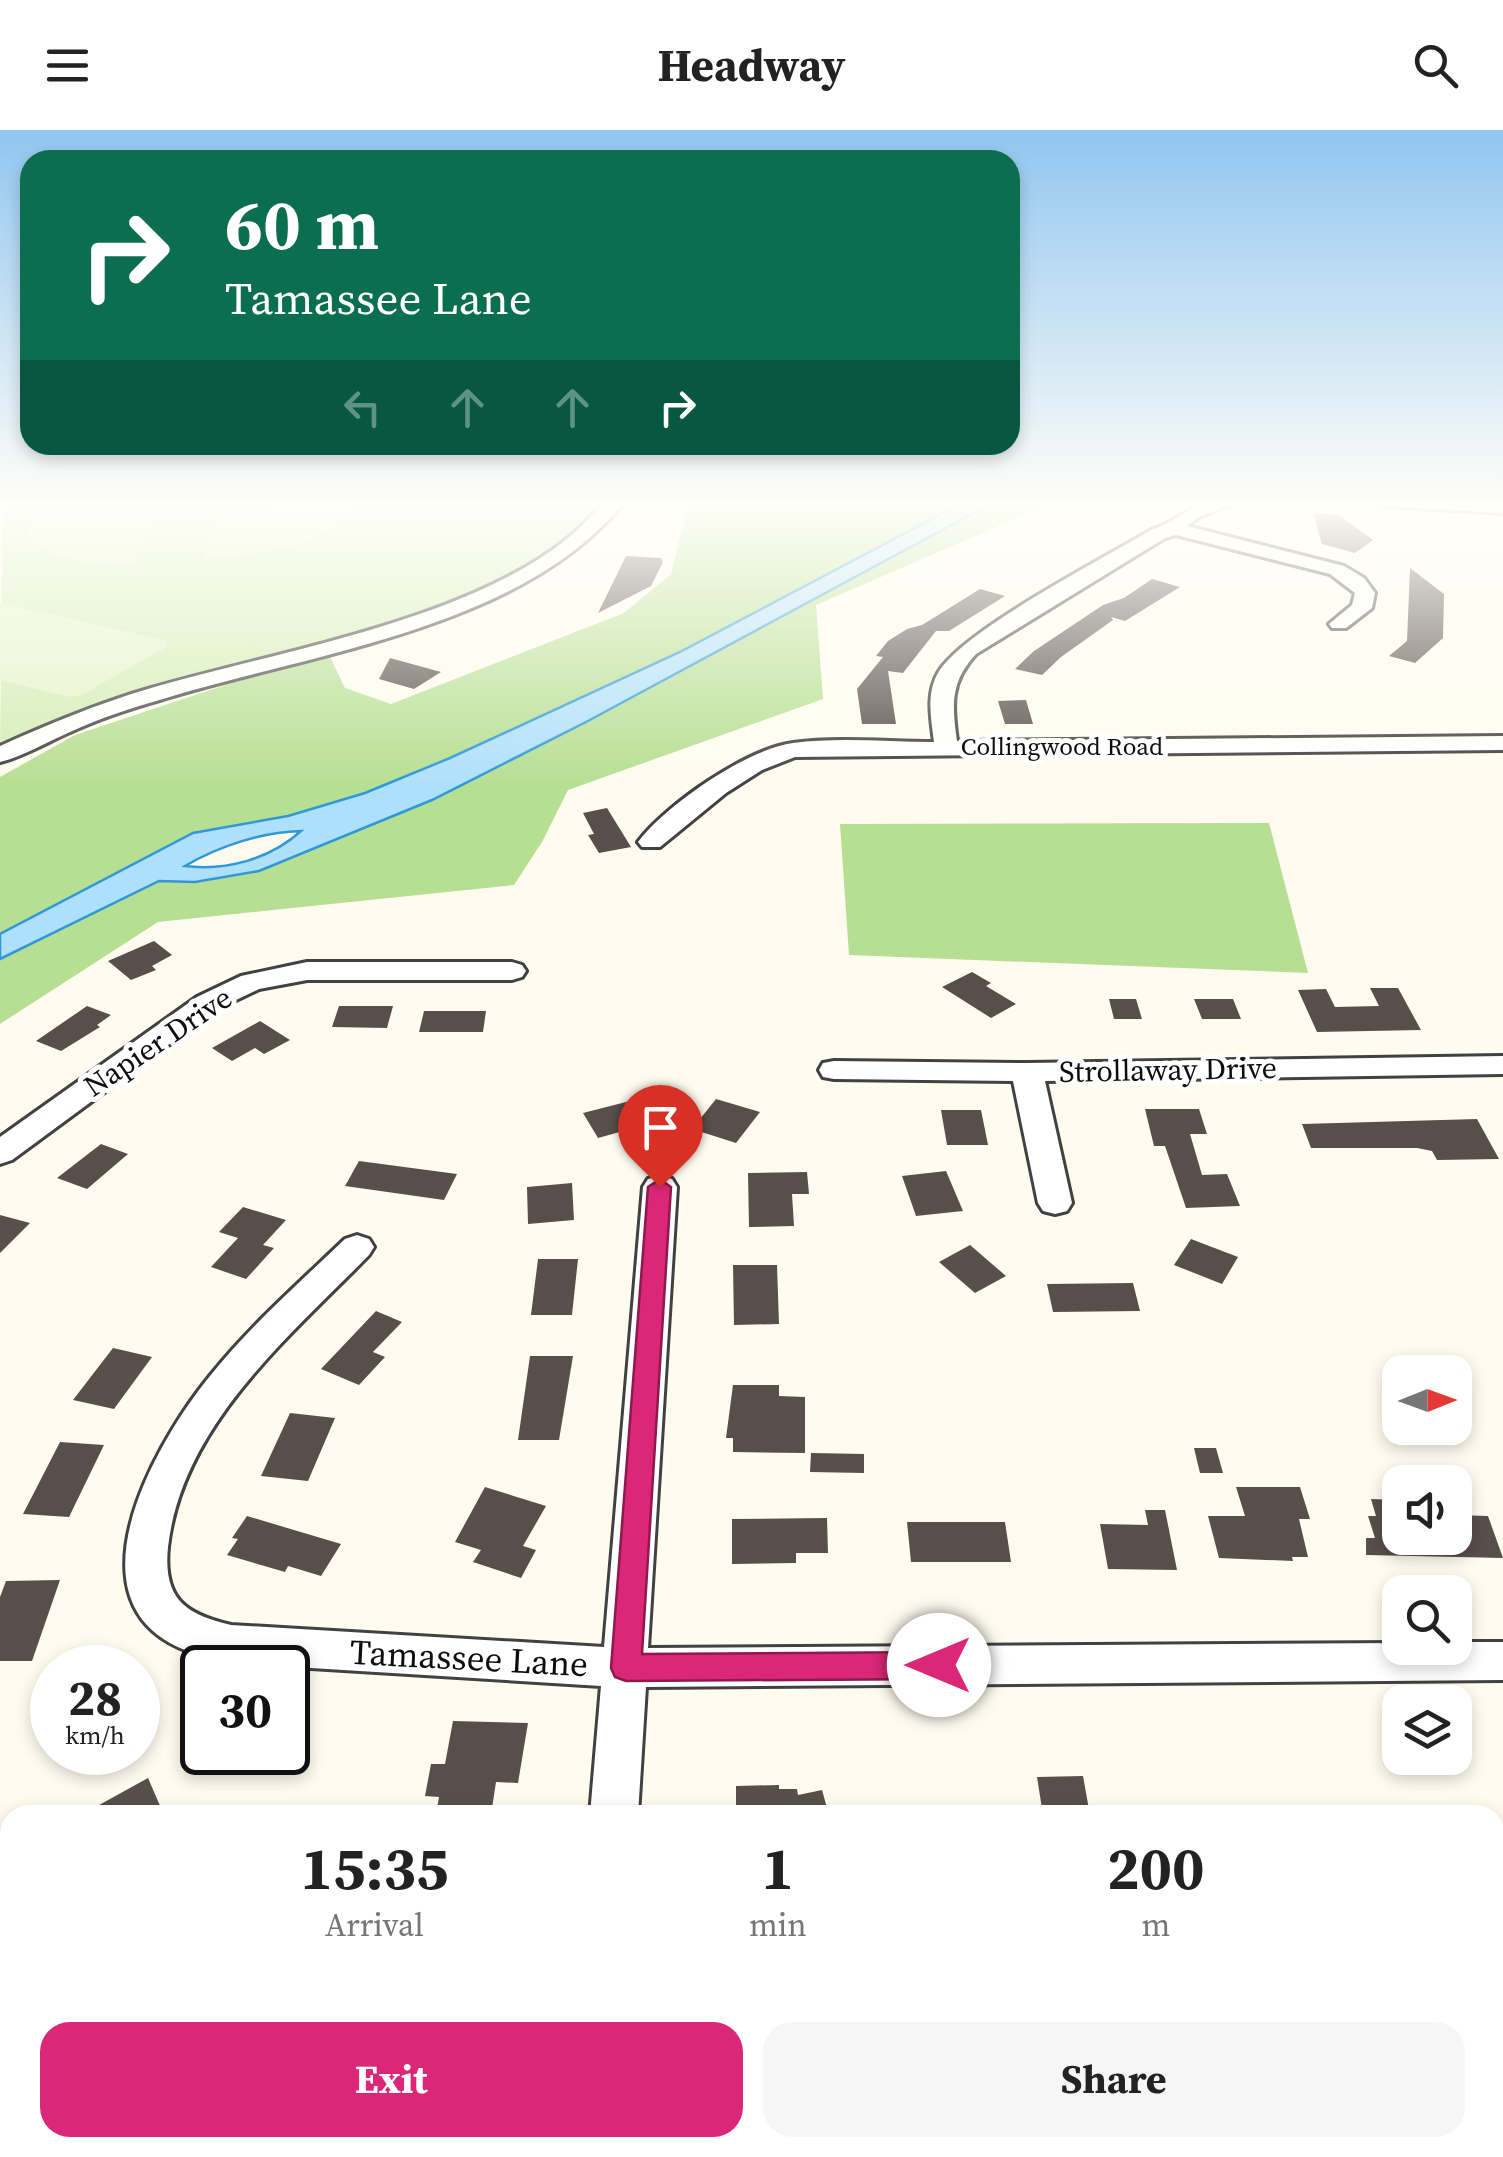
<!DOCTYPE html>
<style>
body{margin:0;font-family:"Source Serif 4",serif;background:#f6f6f6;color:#222;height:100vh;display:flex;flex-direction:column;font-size:38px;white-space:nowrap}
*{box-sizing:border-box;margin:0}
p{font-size:32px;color:#767676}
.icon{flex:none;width:55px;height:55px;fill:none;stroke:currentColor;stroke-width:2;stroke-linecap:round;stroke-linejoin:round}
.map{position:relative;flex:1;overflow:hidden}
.side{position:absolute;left:0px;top:1675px;width:1505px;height:352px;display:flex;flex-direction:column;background:#fff;border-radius:30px 30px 0 0;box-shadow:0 5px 15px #0003}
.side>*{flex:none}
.hud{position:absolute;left:20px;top:20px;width:1000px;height:305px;border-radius:30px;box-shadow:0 5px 15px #0003;background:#0b6e4f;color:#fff;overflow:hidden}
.needle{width:65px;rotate:89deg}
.buttons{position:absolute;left:1382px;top:1225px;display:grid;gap:20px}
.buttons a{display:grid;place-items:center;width:90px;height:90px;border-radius:20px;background:#fff;box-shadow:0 5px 15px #0003;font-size:50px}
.speed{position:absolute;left:30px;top:1515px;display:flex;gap:20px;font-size:50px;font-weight:700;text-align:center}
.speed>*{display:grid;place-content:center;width:130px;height:130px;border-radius:50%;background:#fff;box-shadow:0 5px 15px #0003;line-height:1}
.speed small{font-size:25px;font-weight:400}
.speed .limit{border:5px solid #111;border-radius:15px;background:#fff;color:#111}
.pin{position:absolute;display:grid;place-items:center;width:85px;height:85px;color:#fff;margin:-102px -42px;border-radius:50% 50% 50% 0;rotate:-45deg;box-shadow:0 0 10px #0007}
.pin .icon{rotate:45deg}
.me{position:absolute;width:110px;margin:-55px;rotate:270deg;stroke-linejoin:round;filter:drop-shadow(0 0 8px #0008)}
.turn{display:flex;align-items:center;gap:35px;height:210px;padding:0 40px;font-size:45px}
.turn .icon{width:130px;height:130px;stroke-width:2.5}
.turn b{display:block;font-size:70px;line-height:85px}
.lanes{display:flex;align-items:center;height:95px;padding:0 40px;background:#0003;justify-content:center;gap:50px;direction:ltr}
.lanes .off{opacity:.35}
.eta{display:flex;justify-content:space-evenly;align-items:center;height:170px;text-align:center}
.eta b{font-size:60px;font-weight:700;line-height:70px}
.primary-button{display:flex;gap:20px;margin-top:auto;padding:20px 40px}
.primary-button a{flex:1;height:115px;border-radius:30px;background:#db2777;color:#fff;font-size:40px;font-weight:700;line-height:115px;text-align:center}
.primary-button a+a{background:#f6f6f6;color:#222}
header{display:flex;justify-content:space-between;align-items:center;height:130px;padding:0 40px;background:#fff;font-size:45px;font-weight:700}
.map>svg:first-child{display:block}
.green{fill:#d3edb5}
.forest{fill:#b7df93}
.pitch{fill:#e5f3c8}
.water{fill:#afe0fb;stroke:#3098d8;stroke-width:2.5;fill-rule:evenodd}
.building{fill:#584f4a}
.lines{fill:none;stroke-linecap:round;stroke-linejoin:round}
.minor-casing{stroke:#414141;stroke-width:6}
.minor{fill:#fff;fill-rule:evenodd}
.route{fill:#db2777;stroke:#8e194d;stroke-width:2.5}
.labels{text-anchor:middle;stroke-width:10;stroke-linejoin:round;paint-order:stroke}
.far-street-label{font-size:25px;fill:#0e0e0e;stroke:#fff}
.street-label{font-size:30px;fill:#0e0e0e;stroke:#fff}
.near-street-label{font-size:35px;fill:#0e0e0e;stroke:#fff}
</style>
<header><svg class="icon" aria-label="menu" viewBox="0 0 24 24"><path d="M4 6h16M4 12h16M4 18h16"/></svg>Headway<svg class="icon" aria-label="search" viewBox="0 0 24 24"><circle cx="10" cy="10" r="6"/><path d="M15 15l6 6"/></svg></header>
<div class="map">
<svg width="1503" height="2027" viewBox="0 0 1503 2027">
<rect width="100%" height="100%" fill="#fffcef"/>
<path class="green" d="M3,371H604L566,418L416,487L164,557L0,618Z"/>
<g class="forest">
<path d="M689,371H966L680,522L450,628L365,663L288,686L193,703L0,804V647L75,605L327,521L345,558L391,574L624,483L671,444Z"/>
<path d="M996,371H1056L816,475L823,569L568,660L542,712L514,755L158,792L0,894V829L159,751L195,752L259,741L432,670L586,592Z"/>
<path d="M1269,693L1308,843L849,825L840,694Z"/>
<path d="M902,2018H1166L1170,2027H903Z"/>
</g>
<g class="pitch">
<path d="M353,375C323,420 253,426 204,428L224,379Z"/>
<path d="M160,384L132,433C100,433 46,435 27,403L31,387Z"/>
<path d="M0,473L164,510L168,516L82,565L69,567L0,550Z"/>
</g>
<path class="water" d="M966,371H996L586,592L432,670L259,741L195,752L159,751L0,829V804L193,703L288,686L365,663L450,628L680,522ZM301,701C270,729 227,741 185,736C219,716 262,702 301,701Z"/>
<g class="building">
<path d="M1313,383L1339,385L1373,410L1355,423L1322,414Z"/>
<path d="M626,426L661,428L663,432L651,456L598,483Z"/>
<path d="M1410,438L1444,464L1443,508L1415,533L1389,526L1407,511Z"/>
<path d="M1152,449L1180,457L1125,491L1111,487L1113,490L1061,527L1042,545L1015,539L1034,521L1103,475L1124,468Z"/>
<path d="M980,459L1005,466L949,501H936L903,543L888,541L896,594H862L857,559L883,527L876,526L888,511L907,499L922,495Z"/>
<path d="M390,528L441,542L414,559L379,549Z"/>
<path d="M1026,570L1033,594H1005L998,571Z"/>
<path d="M607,678L631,717L599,723L588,705L594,704L583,683Z"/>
<path d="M154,811L172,825L152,836L156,840L131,850L108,831Z"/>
<path d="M972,842L991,853L986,856L1016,874L991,888L942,857Z"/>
<path d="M1370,858H1398L1421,900L1317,902L1298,860L1326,859L1335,877L1379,876Z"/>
<path d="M1109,869H1136L1142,889H1114Z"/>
<path d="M1194,869H1233L1241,889H1202Z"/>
<path d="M87,876L111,885L97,895L100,897L61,921L36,911Z"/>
<path d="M339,876H393L387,898L332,897Z"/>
<path d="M424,881H486L483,902H419Z"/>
<path d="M260,891L290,910L264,924L255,918L232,931L212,918Z"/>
<path d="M716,969L760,982L736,1013L692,999Z"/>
<path d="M630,971L645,995L598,1008L583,983Z"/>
<path d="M1145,979H1199L1207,1004H1190L1202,1045L1227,1044L1240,1076L1186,1078L1165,1016H1154Z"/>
<path d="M941,980H981L988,1015H947Z"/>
<path d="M1477,989L1499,1029L1437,1030L1432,1021L1417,1018H1311L1302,994Z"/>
<path d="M101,1014L128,1024L87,1059L57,1048Z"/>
<path d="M359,1031L457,1044L444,1070L345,1056Z"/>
<path d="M946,1041L963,1081L916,1086L902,1046Z"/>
<path d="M807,1042L809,1064H792L794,1096L749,1097L748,1043Z"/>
<path d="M572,1053L574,1090L528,1094L527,1057Z"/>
<path d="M243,1077L286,1090L263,1115L274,1118L246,1149L211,1137L238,1108L219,1102Z"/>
<path d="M0,1085L30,1093L0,1123Z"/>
<path d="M1191,1109L1238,1127L1222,1154L1174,1135Z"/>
<path d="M970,1115L1006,1146L975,1163L939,1132Z"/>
<path d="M538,1129H578L572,1185H531Z"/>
<path d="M733,1135H777L779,1194L734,1195Z"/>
<path d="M1133,1153L1140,1181L1053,1182L1047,1154Z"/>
<path d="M376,1181L402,1192L373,1222L385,1227L359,1255L321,1239Z"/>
<path d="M113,1218L152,1227L114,1279L73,1270Z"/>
<path d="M530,1226H573L559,1310H518Z"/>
<path d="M733,1255H779V1266L805,1267V1323L733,1322V1308H726Z"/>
<path d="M290,1283L335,1288L308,1351L261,1346Z"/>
<path d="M60,1312L104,1315L69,1387L23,1384Z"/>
<path d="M1194,1318H1216L1223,1343H1200Z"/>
<path d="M811,1323L864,1324V1343L810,1342Z"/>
<path d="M485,1357L546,1376L523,1416L536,1420L521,1448L473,1432L481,1420L455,1412Z"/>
<path d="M1236,1357H1300L1310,1389H1299L1308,1427H1292L1293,1431L1219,1428L1208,1386H1245Z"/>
<path d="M1371,1369L1400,1370V1408H1455V1385L1488,1386L1503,1428L1366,1425V1408H1375L1368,1386H1376Z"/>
<path d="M1145,1380H1165L1177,1440L1108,1439L1100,1394L1148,1395Z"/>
<path d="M247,1386L341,1414L321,1446L288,1436L285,1442L227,1425L238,1409L232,1408Z"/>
<path d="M827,1388L828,1423H796V1433L732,1434V1389Z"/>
<path d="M907,1392H1005L1011,1432H911Z"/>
<path d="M60,1450L32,1531H0V1467L6,1451Z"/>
<path d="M453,1591L528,1593L518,1653L496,1652L491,1685H436L439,1667L425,1666L431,1634H445Z"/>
<path d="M1083,1646L1090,1685H1043L1037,1647Z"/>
<path d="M148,1648L164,1685H81Z"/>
<path d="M779,1655V1659H797L798,1665L822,1660L829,1685H736V1656Z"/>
</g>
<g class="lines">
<defs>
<g id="minor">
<path d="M606,371H625C523,499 311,523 163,569C131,578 100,588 70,602C47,612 24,626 0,632V616C49,594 97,574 148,559C274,522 467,491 568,408C582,397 593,383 606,371Z"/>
<path d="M1209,371H1239L1199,387L1187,396L1344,436L1364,448L1375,463L1372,478L1346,498H1332L1329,494L1352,475L1355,463L1330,444L1176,405L1165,408L976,524C950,552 952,575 957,611L1503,606V620L795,627L762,640L726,663L660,717H642L638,712C666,675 747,619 793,613C839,607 888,612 934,612C931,588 926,564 938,543C962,501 1103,429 1151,400C1173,394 1186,378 1209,371Z"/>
<path d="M1374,371L1503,373V383L1383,376Z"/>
<path d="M307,832H512L522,835L526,841L522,847L512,850H307L259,859L217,879L12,1030L0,1034V1007L197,867L241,846Z"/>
<path d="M1503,926V944L1045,951L1072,1073L1067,1081L1055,1084L1043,1081L1038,1073L1013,951L834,949L823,947L819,940L823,933L834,931L1027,933Z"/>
<path d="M660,1046L672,1049L677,1057L648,1518L1400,1513V1518H1455V1512H1503V1550L646,1557L638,1685H590L601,1556L231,1533C205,1527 174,1520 153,1501C82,1438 164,1302 210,1246C250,1196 299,1153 345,1109L357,1105L369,1109L374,1117L369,1125C289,1207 182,1295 168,1417C163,1468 184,1484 231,1495L604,1517L643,1057L648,1049Z"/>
<path d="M0,1750L10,1754V1806L0,1802Z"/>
<path d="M10,1849V1927L0,1931V1853Z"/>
<path d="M560,2018H616L615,2027H559Z"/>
</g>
</defs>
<use href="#minor" class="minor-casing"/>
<use href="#minor" class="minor"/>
</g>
<linearGradient id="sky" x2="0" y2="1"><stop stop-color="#91c6f0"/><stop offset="0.57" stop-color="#fffef8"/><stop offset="1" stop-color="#fffef8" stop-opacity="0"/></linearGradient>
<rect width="1503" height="655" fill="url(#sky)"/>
<path class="route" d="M660,1049L671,1057L642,1524L939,1522L950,1526L954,1535L950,1545L939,1549L626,1551L615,1547L611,1538L648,1057Z"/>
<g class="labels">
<g class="far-street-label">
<text x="1062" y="625">Collingwood Road</text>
</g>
<g class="street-label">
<text transform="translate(158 912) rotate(-34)" y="10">Napier Drive</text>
<text transform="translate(1168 940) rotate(-1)" y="10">Strollaway Drive</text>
</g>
<g class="near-street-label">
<text transform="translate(469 1528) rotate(3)" y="12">Tamassee Lane</text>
</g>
</g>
</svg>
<div class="buttons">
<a><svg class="needle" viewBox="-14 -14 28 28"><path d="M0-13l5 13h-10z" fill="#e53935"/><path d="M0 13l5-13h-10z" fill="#767676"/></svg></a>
<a><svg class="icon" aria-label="sound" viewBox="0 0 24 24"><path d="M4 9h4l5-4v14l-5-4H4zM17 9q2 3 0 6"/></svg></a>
<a><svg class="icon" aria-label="search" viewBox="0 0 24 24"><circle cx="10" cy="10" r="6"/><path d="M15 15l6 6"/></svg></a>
<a><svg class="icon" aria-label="layers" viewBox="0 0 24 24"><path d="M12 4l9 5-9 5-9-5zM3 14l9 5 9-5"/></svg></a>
</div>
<div class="speed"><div>28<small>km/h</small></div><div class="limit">30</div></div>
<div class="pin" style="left:660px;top:1057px;background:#d93025"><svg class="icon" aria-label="arrive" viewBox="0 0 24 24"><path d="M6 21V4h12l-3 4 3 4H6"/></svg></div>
<svg class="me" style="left:939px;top:1535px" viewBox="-20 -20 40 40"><circle r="19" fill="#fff"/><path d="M0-13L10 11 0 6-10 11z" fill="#db2777"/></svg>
<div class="hud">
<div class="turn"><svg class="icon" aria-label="right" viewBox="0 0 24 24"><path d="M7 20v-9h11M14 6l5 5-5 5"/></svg><div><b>60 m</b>Tamassee Lane</div></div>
<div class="lanes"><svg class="icon off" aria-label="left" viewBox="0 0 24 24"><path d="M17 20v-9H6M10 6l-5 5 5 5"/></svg><svg class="icon off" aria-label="ahead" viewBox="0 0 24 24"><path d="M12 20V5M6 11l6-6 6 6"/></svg><svg class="icon off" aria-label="ahead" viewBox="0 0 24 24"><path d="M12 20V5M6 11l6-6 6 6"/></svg><svg class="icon" aria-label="right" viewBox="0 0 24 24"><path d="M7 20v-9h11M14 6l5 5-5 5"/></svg></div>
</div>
<section class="side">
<div class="eta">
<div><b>15:35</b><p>Arrival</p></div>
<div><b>1</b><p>min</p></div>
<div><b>200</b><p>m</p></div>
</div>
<div class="primary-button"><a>Exit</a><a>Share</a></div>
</section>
</div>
